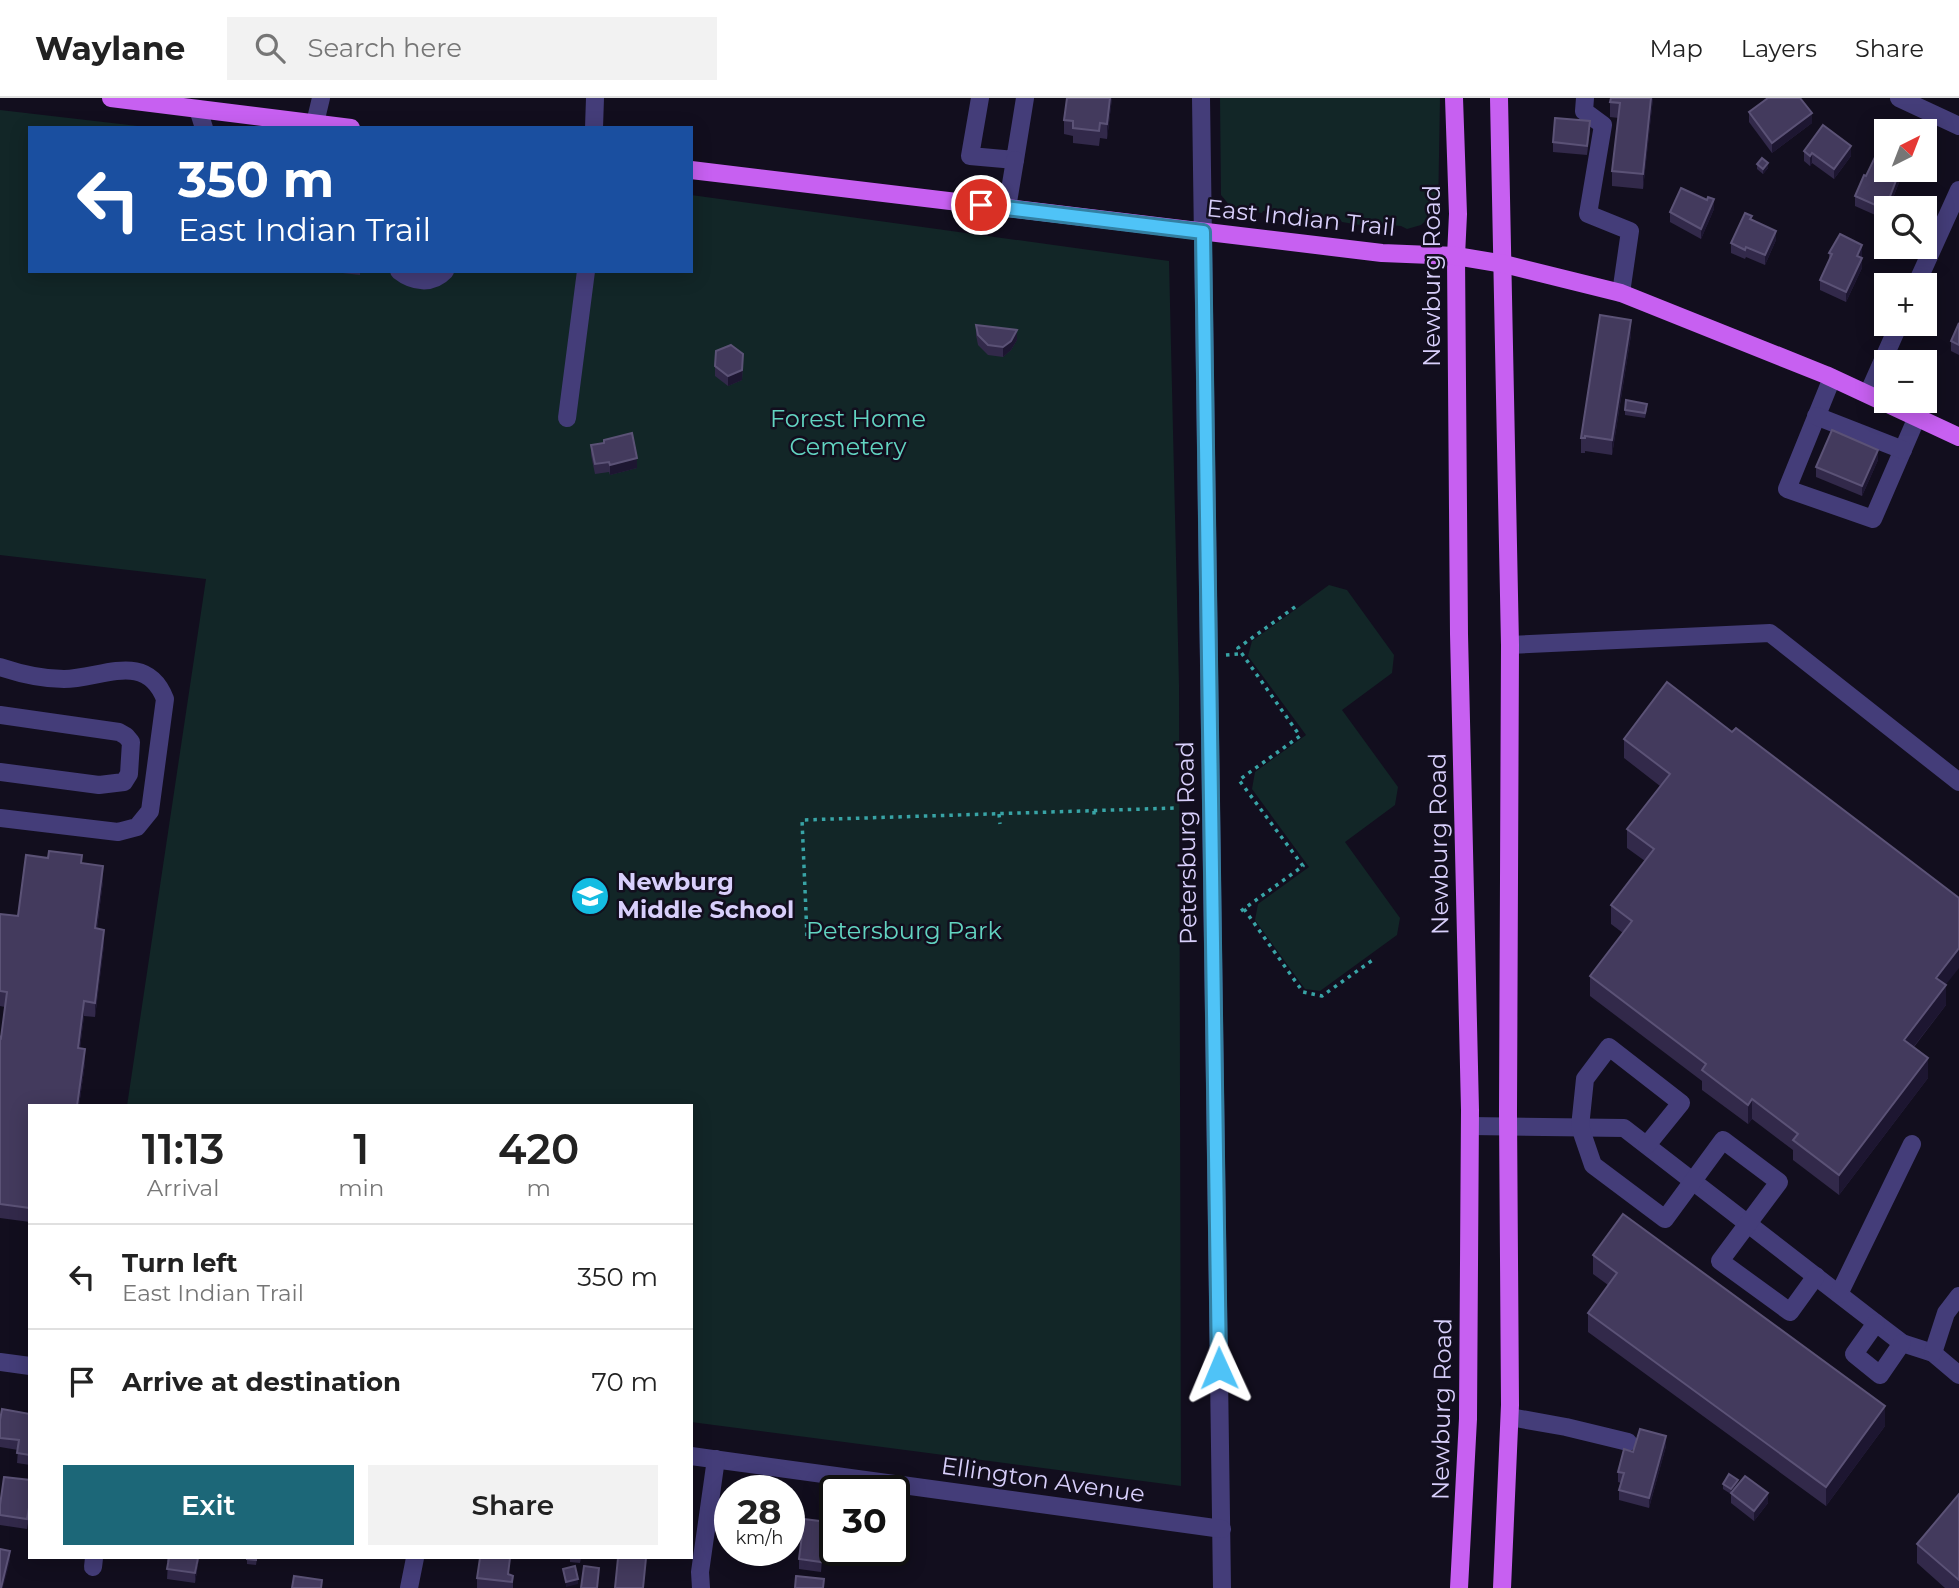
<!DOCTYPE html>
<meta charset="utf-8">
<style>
body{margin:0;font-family:Montserrat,sans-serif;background:#f2f2f2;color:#222;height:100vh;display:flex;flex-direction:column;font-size:26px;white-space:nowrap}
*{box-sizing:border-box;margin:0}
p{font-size:23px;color:#767676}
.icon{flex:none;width:38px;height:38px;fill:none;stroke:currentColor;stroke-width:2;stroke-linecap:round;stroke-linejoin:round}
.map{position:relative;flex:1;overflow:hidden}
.panel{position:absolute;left:28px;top:1006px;width:665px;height:455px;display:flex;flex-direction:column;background:#fff;border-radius:0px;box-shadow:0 4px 18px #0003}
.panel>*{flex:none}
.top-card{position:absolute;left:28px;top:28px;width:665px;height:147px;border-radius:0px;box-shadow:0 4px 18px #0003;background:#1a4fa0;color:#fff;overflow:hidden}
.needle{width:46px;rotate:42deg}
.tools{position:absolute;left:1874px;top:21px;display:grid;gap:14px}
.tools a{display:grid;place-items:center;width:63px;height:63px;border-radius:0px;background:#fff;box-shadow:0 4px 18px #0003;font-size:35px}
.speed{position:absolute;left:714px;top:1377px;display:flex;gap:14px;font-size:35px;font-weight:700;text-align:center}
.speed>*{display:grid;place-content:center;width:91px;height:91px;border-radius:50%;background:#fff;box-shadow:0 4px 18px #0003;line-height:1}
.speed small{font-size:18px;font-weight:400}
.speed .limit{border:4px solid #111;border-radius:10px;background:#fff;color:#111}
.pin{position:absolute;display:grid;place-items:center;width:60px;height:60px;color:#fff;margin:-30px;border:4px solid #fff;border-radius:50%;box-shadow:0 2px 7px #0007}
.me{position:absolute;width:77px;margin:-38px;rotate:359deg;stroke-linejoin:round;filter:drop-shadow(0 0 5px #0008)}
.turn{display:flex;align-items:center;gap:24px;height:147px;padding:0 35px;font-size:32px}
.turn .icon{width:91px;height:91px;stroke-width:2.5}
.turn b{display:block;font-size:49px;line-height:60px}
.eta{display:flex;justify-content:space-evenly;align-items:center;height:119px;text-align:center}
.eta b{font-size:42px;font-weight:600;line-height:49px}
.action{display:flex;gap:14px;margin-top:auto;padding:14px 35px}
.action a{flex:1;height:80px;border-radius:0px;background:#1c6778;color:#fff;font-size:28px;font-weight:600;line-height:80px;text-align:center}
.action a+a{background:#f2f2f2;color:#222}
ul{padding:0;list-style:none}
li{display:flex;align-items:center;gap:21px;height:105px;padding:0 35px;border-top:2px solid #e0e0e0}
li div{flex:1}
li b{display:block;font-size:26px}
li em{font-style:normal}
header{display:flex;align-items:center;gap:42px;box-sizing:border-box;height:98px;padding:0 35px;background:#fff;border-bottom:2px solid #e0e0e0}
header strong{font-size:33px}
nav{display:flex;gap:38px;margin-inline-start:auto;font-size:24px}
.search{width:490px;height:63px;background:#f2f2f2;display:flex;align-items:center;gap:18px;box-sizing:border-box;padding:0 24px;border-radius:0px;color:#767676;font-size:26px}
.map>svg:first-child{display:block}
.green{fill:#122627}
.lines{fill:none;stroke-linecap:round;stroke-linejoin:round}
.path{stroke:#38a4a6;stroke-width:3.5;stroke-dasharray:3.5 5;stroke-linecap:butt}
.minor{stroke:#443d79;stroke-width:18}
.major{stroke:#c760f1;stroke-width:18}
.wall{fill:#32294a}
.shaded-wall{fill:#1d1631}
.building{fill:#433a5d;stroke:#5b5276;stroke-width:2}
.route-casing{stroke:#337fa1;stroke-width:18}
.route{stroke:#4fc3f7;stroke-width:12}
.labels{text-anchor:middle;stroke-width:5;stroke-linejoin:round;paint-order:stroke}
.street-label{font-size:24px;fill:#d8cffb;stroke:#120e1e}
.park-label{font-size:24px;fill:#62d4c1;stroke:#120e1e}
.poi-label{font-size:24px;font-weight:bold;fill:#d8cffb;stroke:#120e1e;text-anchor:start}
</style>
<header>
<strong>Waylane</strong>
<div class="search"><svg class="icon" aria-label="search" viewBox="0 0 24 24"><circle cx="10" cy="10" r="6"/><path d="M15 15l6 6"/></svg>Search here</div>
<nav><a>Map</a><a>Layers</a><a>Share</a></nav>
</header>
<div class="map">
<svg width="1959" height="1490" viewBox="0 0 1959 1490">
<rect width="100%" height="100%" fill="#120e1e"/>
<g class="green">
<path d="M1220,0H1440L1438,116L1432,117L1421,127L1407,131L1401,128L1379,126L1378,130L1342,124L1340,121L1263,113L1262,115L1231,109L1221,97Z"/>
<path d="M0,12L155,30H30V173H691V97L1169,163L1179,587L1181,1388L691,1324V1008H127L206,481L0,457Z"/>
<path d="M1329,487L1347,492L1394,557L1392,575L1342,612L1398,689L1395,707L1345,744L1400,820L1397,837L1320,893L1305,891L1255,822L1258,806L1309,769L1252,691L1255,674L1306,637L1248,558L1252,543Z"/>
</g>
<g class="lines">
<g class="path">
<path d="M1226,557L1238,556"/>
<path d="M1094,713V721"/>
<path d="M999,716L1000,726"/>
<path d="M1244,811L1303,894L1322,898L1374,861"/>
<path d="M1241,813L1303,768L1239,682L1300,638L1238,550L1299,506"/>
<path d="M807,838L802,722L1175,710"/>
</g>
<g class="minor">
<path d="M980,0L970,58L1015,62L1025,0"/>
<path d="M1201,0L1222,1490"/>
<path d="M1585,0L1584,13L1603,27L1588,116L1630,133L1621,195"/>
<path d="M1899,0L1959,28"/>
<path d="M198,11L204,30"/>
<path d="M315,25L321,0"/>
<path d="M594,30L595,0"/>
<path d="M1007,110L1015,62"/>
<path d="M399,173C413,184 432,187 445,173"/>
<path d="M1916,187L1959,92"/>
<path d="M1832,280L1787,391L1873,421L1917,319"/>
<path d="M1868,296L1899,226"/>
<path d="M1816,318L1903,352"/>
<path d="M567,320L586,173"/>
<path d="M1510,547L1770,535L1959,684"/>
<path d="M0,569C21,576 42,581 64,581C101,581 146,552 165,601L150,713L137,729L118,734L0,720"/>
<path d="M0,617L119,634L126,638L131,644L129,676L124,684L99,687L0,674"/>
<path d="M1470,1028L1624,1030L1876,1225L1902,1245L1933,1255L1959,1277"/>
<path d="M1647,1047L1681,1005L1609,949L1585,981L1580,1029L1593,1067L1665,1121L1723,1042L1779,1084L1720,1163L1790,1214L1816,1178"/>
<path d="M1839,1196L1912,1046"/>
<path d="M1876,1225L1854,1256L1880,1277L1902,1245"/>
<path d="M1933,1255L1946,1215L1959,1198"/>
<path d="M0,1264L30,1268"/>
<path d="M1510,1319L1566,1329L1628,1344"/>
<path d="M691,1358L1222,1431"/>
<path d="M93,1469L94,1460"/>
<path d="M409,1490L415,1460"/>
<path d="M701,1490L700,1474L716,1361"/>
</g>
<g class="major">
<path d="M111,0L351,30"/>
<path d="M1454,0L1458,116L1456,158L1459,536L1470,1012L1468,1321L1459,1490"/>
<path d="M1499,0L1510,547L1508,1015L1510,1307L1502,1490"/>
<path d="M691,72L1382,155L1456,158L1504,166L1621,195L1826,277L1959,339"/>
</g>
</g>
<g class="wall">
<path d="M1067,0H1112L1107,41L1100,40L1099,48L1073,45V38L1064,36V22Z"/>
<path d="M1653,0L1643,91L1612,88V73L1619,20L1610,19V4Z"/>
<path d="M1749,14L1812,25L1772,55L1749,24Z"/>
<path d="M1590,33L1587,57L1553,54V44Z"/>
<path d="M1804,53L1851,58L1834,81L1812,65L1810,68L1804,63Z"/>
<path d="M1757,66L1768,70L1763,76L1757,71Z"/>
<path d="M1902,72V77L1889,110L1886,109L1882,120L1855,108V98L1866,78Z"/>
<path d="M1714,111L1701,141L1670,124V114Z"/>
<path d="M1752,121L1776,142L1765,167L1746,159L1745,161L1731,155V145Z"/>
<path d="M1829,155L1862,157L1861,160L1862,170L1846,204L1820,192V182L1829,162Z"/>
<path d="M325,173H360V177Z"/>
<path d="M1959,225V257L1951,253V243Z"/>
<path d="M976,227L1017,242L1011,252L1003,259L988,257L978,247L976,237Z"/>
<path d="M1631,237L1612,357L1585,353V355H1581V340Z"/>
<path d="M743,265L742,282L728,288L715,278V268Z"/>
<path d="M1647,311L1645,320L1625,317V312Z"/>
<path d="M604,342L637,370L610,377L609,374L595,376L591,357V347L604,345Z"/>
<path d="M1878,362L1862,398L1816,379V369Z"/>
<path d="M1624,641L1946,887V907L1914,949L1928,980L1839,1097L1793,1062V1052L1752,1021L1748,1026L1702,992V983L1590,898V878L1623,835L1611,826V807L1645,763L1627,750V731L1660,688L1624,660Z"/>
<path d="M82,765L103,783L97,831L104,847L95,919L84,918L80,950L85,965L79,1008H30V1124L0,1120V939L1,940L5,909L0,908V816L18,818Z"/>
<path d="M1593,1157L1885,1328L1826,1408L1588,1234V1215L1608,1187L1593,1176Z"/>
<path d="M30,1316V1367L17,1365L18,1352L0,1349V1322Z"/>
<path d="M1666,1348L1649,1410L1619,1402V1392L1621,1385L1618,1384V1374L1633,1354Z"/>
<path d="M30,1382V1414L27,1431L0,1427V1407Z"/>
<path d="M1723,1386L1738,1387L1768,1405L1754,1423L1731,1405V1396L1723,1391Z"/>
<path d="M1959,1396V1490H1945L1917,1465V1446Z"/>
<path d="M804,1421L845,1452L844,1464L822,1461L821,1474L799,1471V1461Z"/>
<path d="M167,1460H199L195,1485L167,1481L168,1464H167Z"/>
<path d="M247,1460H257L256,1467L247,1466Z"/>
<path d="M570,1460H581L580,1465L570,1464Z"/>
<path d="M509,1477L513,1478V1490H477V1480Z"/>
</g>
<g class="shaded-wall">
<path d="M1110,0H1112L1107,41V26Z"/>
<path d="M1651,0H1653L1643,91V76Z"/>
<path d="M1812,15V25L1772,55V45Z"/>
<path d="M1851,48V58L1834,81V71Z"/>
<path d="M1812,55V65L1810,68V58Z"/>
<path d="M1768,65V70L1763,76V71Z"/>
<path d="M1900,72H1902V77L1889,110V101Z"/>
<path d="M1886,100V109L1882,120V110Z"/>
<path d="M1714,101V111L1701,141V131Z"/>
<path d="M1776,133V142L1765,167V157Z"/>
<path d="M1862,147V157L1857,168V158Z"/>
<path d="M1862,160V170L1846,204V194Z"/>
<path d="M1631,222V237L1612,357V342Z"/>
<path d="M1017,232V242L1011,252L1003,259V249Z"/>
<path d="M743,256L742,282L728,288V278Z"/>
<path d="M1878,352V362L1862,398V388Z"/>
<path d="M637,360V370L610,377V367Z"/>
<path d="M103,768V783L95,845V830Z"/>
<path d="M104,832V847L95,919V905Z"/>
<path d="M1959,850V870L1936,899V880Z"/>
<path d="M1946,887V907L1904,961V942Z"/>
<path d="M84,903V918L78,965V950Z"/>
<path d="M85,951V965L79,1008H77Z"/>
<path d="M1928,960V980L1839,1097V1077Z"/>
<path d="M1752,1001V1021L1748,1026V1007Z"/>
<path d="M1885,1308V1328L1826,1408V1389Z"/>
<path d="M1666,1338V1348L1649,1410V1400Z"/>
<path d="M1738,1382V1387L1731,1396V1391Z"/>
<path d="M1768,1395V1405L1754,1423V1413Z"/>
<path d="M10,1453V1463L3,1490H1Z"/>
<path d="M198,1460H199L195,1485V1475Z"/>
<path d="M578,1481V1486L566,1489V1484Z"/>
</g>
<g class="building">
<path d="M1067,0H1110L1107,26L1100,25L1099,33L1073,30V23L1064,22Z"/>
<path d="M1611,0H1651L1643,76L1612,73L1620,5L1610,4Z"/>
<path d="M1768,0H1800L1812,15L1772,45L1749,14Z"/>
<path d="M1555,20L1590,23L1587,48L1553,44Z"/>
<path d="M1823,27L1851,48L1834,71L1812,55L1810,58L1804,53Z"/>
<path d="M1877,55L1886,59V72H1900L1889,101L1886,100L1882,110L1855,98L1864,77L1866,78Z"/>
<path d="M1762,60L1768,65L1763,71L1757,66Z"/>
<path d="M1681,90L1707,102L1708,99L1714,101L1701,131L1670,114Z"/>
<path d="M1745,115L1752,118L1750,121L1776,133L1765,157L1746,149L1745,152L1731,145Z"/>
<path d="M1840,136L1862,147L1857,158L1862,160L1846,194L1820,182L1832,156L1829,155Z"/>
<path d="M1600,217L1631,222L1612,342L1585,338V340H1581Z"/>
<path d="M1959,225V247L1951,243Z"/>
<path d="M976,227L1017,232L1011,243L1003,249L988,247L978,237Z"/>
<path d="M731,247L743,256L742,272L728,278L715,268L716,253Z"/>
<path d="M1626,302L1647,306L1645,315L1625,312Z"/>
<path d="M1832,332L1878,352L1862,388L1816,369Z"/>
<path d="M632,335L637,360L610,367L609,364L595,366L591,347L604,345V342Z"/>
<path d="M1667,584L1732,634L1736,630L1959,800V850L1936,880L1946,887L1904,942L1928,960L1839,1077L1793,1042L1798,1036L1752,1001L1748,1007L1702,972L1706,966L1590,878L1632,823L1611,807L1654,751L1627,731L1670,676L1624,641Z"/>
<path d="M49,753L82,757L81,765L103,768L95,830L104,832L95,905L84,903L78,950L85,951L77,1008H30V1110L0,1106V939L1,940L7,894L0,893V816L18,818L26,757L48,760Z"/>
<path d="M1623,1116L1885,1308L1826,1389L1588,1215L1617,1175L1593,1157Z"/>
<path d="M2,1311L30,1316V1357L17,1355L19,1342L0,1340V1322Z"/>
<path d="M1640,1331L1666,1338L1649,1400L1619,1392L1624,1375L1618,1374L1624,1351L1633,1354Z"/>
<path d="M1729,1376L1738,1382L1731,1391L1723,1386Z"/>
<path d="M1745,1378L1768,1395L1754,1413L1731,1395Z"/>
<path d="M4,1379L30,1382V1404L27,1421L0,1417V1407Z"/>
<path d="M1959,1396V1482L1917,1446Z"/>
<path d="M804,1421L835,1425V1452H844V1454L822,1451L821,1464L799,1461Z"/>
<path d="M0,1451L10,1453L1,1490H0Z"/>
<path d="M169,1460H198L195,1475L167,1471Z"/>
<path d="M247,1460H256V1462L247,1461Z"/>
<path d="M480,1460H510L508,1476L513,1478L512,1484L477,1480Z"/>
<path d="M618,1460H646L643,1490H615Z"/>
<path d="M575,1468L578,1481L566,1484L563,1471Z"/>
<path d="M584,1468L599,1470L597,1490H581Z"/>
<path d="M294,1478L322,1482L321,1490H292Z"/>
<path d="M796,1478L824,1481L823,1490H795Z"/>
</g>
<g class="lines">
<defs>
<path id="route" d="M981,107L1203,134L1219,1270"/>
</defs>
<use href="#route" class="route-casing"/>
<use href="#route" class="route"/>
</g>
<defs>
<symbol id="school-disc" viewBox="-11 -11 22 22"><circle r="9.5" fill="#14bce2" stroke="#120e1e"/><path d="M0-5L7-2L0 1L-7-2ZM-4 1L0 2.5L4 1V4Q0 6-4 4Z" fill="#fff"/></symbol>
</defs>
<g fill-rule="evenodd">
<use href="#school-disc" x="568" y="776" width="44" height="44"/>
</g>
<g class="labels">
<g class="street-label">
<text transform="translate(1301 120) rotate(6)" y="8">East Indian Trail</text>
<text transform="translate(1432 178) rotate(-90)" y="8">Newburg Road</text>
<text transform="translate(1187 745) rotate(-91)" y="8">Petersburg Road</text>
<text transform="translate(1439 746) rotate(-91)" y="8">Newburg Road</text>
<text transform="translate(1442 1311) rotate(-89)" y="8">Newburg Road</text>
<text transform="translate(1043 1382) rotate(8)" y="8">Ellington Avenue</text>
</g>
<g class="park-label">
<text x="848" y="329">Forest Home<tspan x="848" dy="28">Cemetery</tspan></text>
<text x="904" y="841">Petersburg Park</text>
</g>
<g class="poi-label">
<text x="617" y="792">Newburg<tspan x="617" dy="28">Middle School</tspan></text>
</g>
</g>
</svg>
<div class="tools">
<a><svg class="needle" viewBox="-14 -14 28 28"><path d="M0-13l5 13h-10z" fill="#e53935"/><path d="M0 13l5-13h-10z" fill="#767676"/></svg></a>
<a><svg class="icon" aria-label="search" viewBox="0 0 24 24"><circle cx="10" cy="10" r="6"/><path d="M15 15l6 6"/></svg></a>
<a>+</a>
<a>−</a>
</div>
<div class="speed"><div>28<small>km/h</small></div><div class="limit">30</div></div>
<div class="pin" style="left:981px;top:107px;background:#d93025"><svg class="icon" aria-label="arrive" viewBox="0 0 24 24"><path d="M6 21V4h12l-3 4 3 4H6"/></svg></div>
<svg class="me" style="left:1219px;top:1270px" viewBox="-20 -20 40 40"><path d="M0-17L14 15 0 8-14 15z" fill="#4fc3f7" stroke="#fff" stroke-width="4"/></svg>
<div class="top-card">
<div class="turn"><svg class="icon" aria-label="left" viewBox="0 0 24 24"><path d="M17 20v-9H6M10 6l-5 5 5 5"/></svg><div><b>350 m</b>East Indian Trail</div></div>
</div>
<section class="panel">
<div class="eta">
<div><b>11:13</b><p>Arrival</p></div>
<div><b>1</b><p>min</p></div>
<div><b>420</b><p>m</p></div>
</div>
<ul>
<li><svg class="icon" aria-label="left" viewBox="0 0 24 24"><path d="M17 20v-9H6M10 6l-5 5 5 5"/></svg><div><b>Turn left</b><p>East Indian Trail</p></div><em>350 m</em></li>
<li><svg class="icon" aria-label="arrive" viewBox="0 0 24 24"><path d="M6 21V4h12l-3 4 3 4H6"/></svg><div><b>Arrive at destination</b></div><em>70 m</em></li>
</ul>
<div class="action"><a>Exit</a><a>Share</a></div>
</section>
</div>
